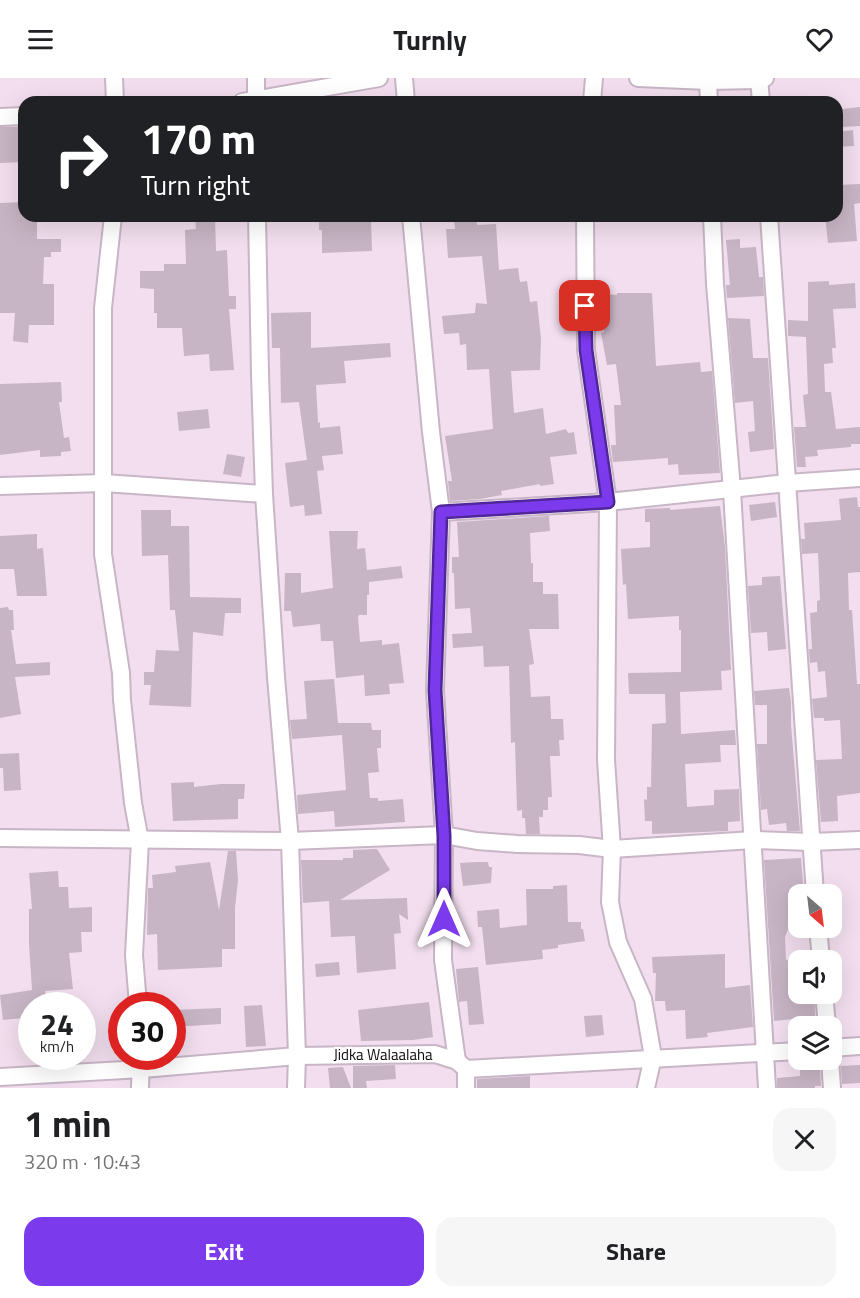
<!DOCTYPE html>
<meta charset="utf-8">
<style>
body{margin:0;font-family:"Titillium Web",sans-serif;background:#f6f6f6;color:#202124;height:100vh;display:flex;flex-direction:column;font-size:22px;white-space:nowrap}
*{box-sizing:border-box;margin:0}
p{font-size:20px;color:#757577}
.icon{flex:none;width:33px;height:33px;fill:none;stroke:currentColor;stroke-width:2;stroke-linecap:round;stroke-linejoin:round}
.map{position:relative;height:1010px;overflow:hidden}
.panel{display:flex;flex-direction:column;background:#fff;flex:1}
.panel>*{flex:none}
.top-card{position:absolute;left:18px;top:18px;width:825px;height:126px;border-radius:18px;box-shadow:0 6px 24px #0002;background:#202124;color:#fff;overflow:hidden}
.needle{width:39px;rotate:152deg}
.fabs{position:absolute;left:788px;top:806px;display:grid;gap:12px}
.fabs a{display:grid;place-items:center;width:54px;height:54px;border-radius:12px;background:#fff;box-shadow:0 6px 24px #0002;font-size:30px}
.speed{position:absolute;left:18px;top:914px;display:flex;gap:12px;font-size:30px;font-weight:700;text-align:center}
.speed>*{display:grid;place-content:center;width:78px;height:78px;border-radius:50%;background:#fff;box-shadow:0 6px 24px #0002;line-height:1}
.speed small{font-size:15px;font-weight:400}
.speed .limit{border:9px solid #d22;background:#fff;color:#111}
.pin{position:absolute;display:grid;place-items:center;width:51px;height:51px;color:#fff;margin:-26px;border-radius:12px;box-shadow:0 3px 9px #0006}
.me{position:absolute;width:66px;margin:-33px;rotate:0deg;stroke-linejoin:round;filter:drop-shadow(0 0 4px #0008)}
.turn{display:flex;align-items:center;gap:21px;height:126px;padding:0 24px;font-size:27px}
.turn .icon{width:78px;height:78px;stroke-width:2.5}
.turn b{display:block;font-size:42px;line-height:51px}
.round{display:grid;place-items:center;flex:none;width:63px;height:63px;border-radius:18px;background:#f6f6f6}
.head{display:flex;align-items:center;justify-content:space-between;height:102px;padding:0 24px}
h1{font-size:36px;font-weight:700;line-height:45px}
.button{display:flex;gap:12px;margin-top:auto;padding:12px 24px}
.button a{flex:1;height:69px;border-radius:18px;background:#7c3aed;color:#fff;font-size:24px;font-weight:700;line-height:69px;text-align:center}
.button a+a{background:#f6f6f6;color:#202124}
header{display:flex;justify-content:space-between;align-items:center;height:78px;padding:0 24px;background:#fff;font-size:27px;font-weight:700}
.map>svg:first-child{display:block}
.building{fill:#c7b4c4}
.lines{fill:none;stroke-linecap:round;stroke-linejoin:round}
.street-casing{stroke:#c8b5c5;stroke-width:20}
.street{stroke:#fff;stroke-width:16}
.route-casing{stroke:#51269a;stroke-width:15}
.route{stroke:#7c3aed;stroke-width:10}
.labels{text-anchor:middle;stroke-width:4.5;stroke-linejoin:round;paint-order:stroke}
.street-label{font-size:15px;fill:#0f090e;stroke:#fff}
</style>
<header><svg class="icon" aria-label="menu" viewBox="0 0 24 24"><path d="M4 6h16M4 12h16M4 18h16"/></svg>Turnly<svg class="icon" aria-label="heart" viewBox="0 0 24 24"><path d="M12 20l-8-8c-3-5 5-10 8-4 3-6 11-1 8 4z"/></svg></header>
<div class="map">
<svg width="860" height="1010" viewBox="0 0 860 1010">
<rect width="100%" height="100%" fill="#f2deee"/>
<g class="building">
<path d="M860,29V48L843,49L842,31Z"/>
<path d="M0,49H24V84L0,85Z"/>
<path d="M853,52L854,68L837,69V54Z"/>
<path d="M860,106V125L854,126L857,163L828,165L825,138H837V107Z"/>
<path d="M24,124V138H37V161H61V174H51V179H44L43,206H54V247H29L28,265L13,263L15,235H0V125Z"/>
<path d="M195,138H215L216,173L227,172L229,218H236V231H229L234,292L210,293L209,276L184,278L182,250H157V235H154V211L140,210V193H164V186H186L185,152L196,151Z"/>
<path d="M319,138H344V143L371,142L372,173L322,175V152H319Z"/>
<path d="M454,138H476L477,147L496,146L499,192L518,190L520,204L527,203L530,224L537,223L541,261L540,292L511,293L514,335L543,330L546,356L566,351L568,355L574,354L577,376L550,379L554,406L540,408V406L501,413L502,417L480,421L450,423L448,403H452L445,358L493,351L489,291L467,292L466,266L460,267L459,255L444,256L442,238L475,235L476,225L487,226L482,178L448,180L446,151H455Z"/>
<path d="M740,161V170L756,169L759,199H763L764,218L727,220L726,207H730L726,162Z"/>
<path d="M829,203V207L855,205L856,230L833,231L836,270H832L833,285L824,286L825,314H831L836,351L860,349V366H851V369L817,372L818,378L805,379L806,389H797L794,349H806L803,317L808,316L806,259L788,258V242L808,243V204Z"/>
<path d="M617,215H652L656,288L700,284L701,294L712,293L720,395L679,397L678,386L668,387V380L613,384L611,367H616L614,327H621L616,286L607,287L601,255L604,254L602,216L617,217Z"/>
<path d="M311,234V270L390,265L391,279L344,283L346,305L316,307L318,345L320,344V350L340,348L343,376L322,378L324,392L317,393L322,436L305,438L304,427L290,429L285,385L307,382L299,324L281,325L280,270H272L271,235Z"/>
<path d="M728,240L750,241L753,280H768L774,371L750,374L748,354L755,353L753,323L735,325Z"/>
<path d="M61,304L62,324H59L64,360L69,359L71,373L61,374V378L40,379V372L0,377V306Z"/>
<path d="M208,331L210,350L179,353L177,334Z"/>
<path d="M227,376L245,379L241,399L223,396Z"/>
<path d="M857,419L858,429H860V494L848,495L849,532H852L857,606H860V715L837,718L838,743L821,744L816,682L842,681L840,642L824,643V640H814L812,621L827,619L825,593L818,594L817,584L810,585L809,571H812L810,535L817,534V523L820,522L818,475L802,476L801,461H805L804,445L841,442L839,421Z"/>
<path d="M775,424L777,439L751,443L749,427Z"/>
<path d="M720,428L725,469L731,592L721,593L722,612L680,614L681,656L735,652L736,667H720L721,684L685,686L687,729L714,727V712L739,711L740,743L728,744V753L652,756V743H645L644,721L647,722V709H651L652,646L666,645L665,616H629L628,595L681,594V552H679V538L628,541L626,506L623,507L621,471L650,469V444H645V431L670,430V432Z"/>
<path d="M141,432H171V448H189L190,519L241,520V535H225L223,558L193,554L191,629L149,627L151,607H144V594H154L156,572L179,573L175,532H170L168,477L142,478Z"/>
<path d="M549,438L550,453L530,455L531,485H533V504H543V516H558L559,551H529L534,586L529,587L531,619L550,618L551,641H563L564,662H559L560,678H550L552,719H548V732H543V739H539L540,756H526L525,740H522V732L517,733L515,664L511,665L509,588L484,589L483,568L453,570L452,556L472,555L470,530L455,531L454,495H452V479H459L457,444Z"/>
<path d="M329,453H358L357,471L365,470L367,492L401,488L403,500L369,504V517H367V537H359L358,539L360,564L382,562V567L399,565L404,605L389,606L390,616L365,618L364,597L336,600L333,563H321L320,546L293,549L291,533H284L285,495H301V515L333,510Z"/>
<path d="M37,456V471L43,470L47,518H17L14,491H0V458Z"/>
<path d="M780,498L786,571L768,573L767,554L751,555L748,508L762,507V499Z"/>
<path d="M8,529L9,532H13L14,552H11L16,586L50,584V597L15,599L21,636L0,640V530Z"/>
<path d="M334,601L338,645H371L372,652H381V670H377L379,694L368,695L370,720H378V723L403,721L405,744L335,749L334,733L298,736L297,717L346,712L342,657L292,661L290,642L307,641L304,603Z"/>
<path d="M789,610L791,624V647L800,753H787L786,745L769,747L767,731L761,732L757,666H767V627H755L754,613Z"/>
<path d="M19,675L21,712L4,713L3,690H0V676Z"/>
<path d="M194,704V709L221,706H245L244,721H238V741L173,743L171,705Z"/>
<path d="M377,771L390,792L340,822L407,820L408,842L399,836L401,855L394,856L396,891L357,895L355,858L331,859L329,823L303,825L301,782H343V780H353V772Z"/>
<path d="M228,773H236L238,802L235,830V871H222V889L158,892L157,856L147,857L148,810H153L152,797L176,794L175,788L210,784L219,832Z"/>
<path d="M801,780L804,816H798V848L789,849L785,859L786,882L798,880V915L801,921L814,920L816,948H805L804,940L774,943L764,782Z"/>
<path d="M476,784H488L489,789H492L491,805L463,808L460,785Z"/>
<path d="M58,793L59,809H68L69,830L92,829V854H81L82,874L69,875L73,911L45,913L47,927H32V939L3,942L0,917L32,912L29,866V831H32L29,795Z"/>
<path d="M567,807L568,844H581V851H583L585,863L558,867V870L542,872L543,881L486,887L482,849H478L477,833L499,831L500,850L527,847L526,811H553V808Z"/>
<path d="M725,876V910L750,907L753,949L707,955L708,959L686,961L685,932L666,933L665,923H655L656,895H653L652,879Z"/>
<path d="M339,884L340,897L316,899L315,886Z"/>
<path d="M478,889L484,946L469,947L467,923L459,924L456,891Z"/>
<path d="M429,924L433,959L413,962L361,963L358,932Z"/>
<path d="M262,927L266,968L246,969L244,928Z"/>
<path d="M221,930V946L172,949V932Z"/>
<path d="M602,937L604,957L586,959L584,938Z"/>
<path d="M395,987L396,1001L366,1003L367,1010H353V988Z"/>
<path d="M860,987V1005L842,1006L841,988Z"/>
<path d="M343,989L351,1010H330L328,990Z"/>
<path d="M820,990L821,1008H815V1010H777V1000L800,998V992Z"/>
<path d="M530,998V1010H477V1001Z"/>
</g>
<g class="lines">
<defs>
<g id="street">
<path d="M114,0L115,24"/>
<path d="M256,0V24"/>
<path d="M404,0L406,24"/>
<path d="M638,0L708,3L760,2L765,0"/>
<path d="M759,0L761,24"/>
<path d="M708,3L709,24"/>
<path d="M242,24L379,0"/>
<path d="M592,24L594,0"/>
<path d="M0,39L24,38"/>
<path d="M113,138L103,230V476L121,595L122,622L133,725L140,763L134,877L138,927"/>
<path d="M257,138L260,296L264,416L276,599L290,763L297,978L296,1010"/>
<path d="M411,138L431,354L441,434L435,612L444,757L443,882L457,983"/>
<path d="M585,138L586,272L608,424L606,682L612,771L610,824L618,864L643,921L653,979L646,1010"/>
<path d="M712,138L715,206L732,412L767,1010"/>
<path d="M769,138L815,816"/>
<path d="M0,408L104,405L264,416"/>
<path d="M441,434L608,424L787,405L860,400"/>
<path d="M0,760L290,763L444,757L477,763L517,766L579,767L612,771L753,762L811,764L860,762"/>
<path d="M818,849L821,882"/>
<path d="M824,915L827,948"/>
<path d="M831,970L860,968"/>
<path d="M830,981L832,1010"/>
<path d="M466,991V1010"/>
<path d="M0,999L142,991L297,978L435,976L457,983L466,991L798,973"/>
<path d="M140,1010L141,978"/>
</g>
</defs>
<use href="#street" class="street-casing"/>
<use href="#street" class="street"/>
</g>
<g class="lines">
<defs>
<path id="route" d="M444,841V758L435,612L441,434L608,424L586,272L585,228"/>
</defs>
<use href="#route" class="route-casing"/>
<use href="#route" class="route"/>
</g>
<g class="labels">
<g class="street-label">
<text x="383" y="982">Jidka Walaalaha</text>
</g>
</g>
</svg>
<div class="fabs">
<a><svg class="needle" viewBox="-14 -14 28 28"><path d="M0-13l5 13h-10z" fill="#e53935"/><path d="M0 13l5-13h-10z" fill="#757577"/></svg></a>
<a><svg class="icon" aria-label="sound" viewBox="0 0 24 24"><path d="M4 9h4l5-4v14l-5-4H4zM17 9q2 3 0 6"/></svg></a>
<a><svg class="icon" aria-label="layers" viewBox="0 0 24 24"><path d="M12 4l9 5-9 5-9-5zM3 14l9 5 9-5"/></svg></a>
</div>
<div class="speed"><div>24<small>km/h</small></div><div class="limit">30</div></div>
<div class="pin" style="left:585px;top:228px;background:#d93025"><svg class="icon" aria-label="arrive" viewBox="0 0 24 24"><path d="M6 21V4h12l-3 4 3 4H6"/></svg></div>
<svg class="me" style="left:444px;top:841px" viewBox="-20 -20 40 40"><path d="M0-17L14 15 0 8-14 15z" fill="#7c3aed" stroke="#fff" stroke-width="4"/></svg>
<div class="top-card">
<div class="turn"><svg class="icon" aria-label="right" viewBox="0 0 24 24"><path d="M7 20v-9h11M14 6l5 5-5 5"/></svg><div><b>170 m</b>Turn right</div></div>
</div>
</div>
<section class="panel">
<div class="head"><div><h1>1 min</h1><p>320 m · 10:43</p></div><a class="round"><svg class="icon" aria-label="close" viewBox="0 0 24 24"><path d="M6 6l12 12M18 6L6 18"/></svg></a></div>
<div class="button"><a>Exit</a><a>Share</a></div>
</section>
